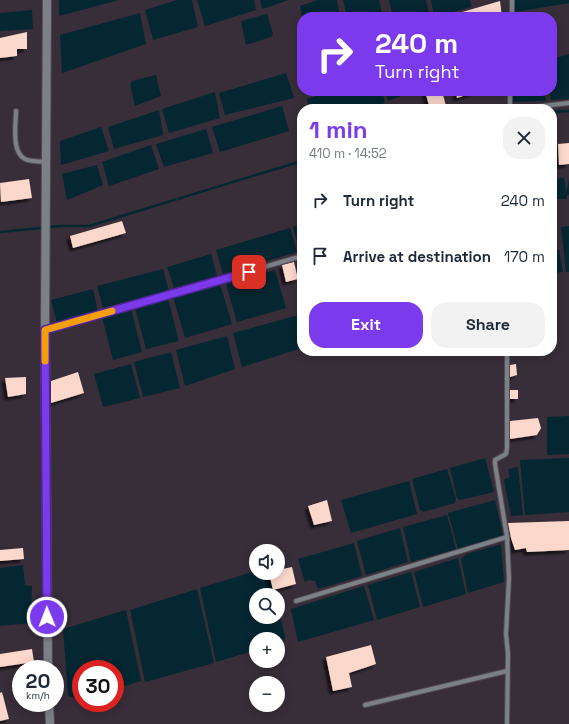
<!DOCTYPE html>
<meta charset="utf-8">
<style>
body{margin:0;font-family:"Space Grotesk",sans-serif;background:#f2f2f3;color:#1f2937;height:100vh;display:flex;flex-direction:column;font-size:15px;white-space:nowrap}
*{box-sizing:border-box;margin:0}
p{font-size:13px;color:#747a83}
.icon{flex:none;width:22px;height:22px;fill:none;stroke:currentColor;stroke-width:2;stroke-linecap:round;stroke-linejoin:round}
.map{position:relative;flex:1;overflow:hidden}
.drawer{position:absolute;left:297px;top:104px;width:260px;height:252px;display:flex;flex-direction:column;background:#fff;border-radius:16px;box-shadow:0 2px 10px #0003}
.drawer>*{flex:none}
.banner{position:absolute;left:297px;top:12px;width:260px;height:84px;border-radius:16px;box-shadow:0 2px 10px #0003;background:#7c3aed;color:#fff;overflow:hidden}
.buttons{position:absolute;left:249px;top:544px;display:grid;gap:8px}
.buttons a{display:grid;place-items:center;width:36px;height:36px;border-radius:50%;background:#fff;box-shadow:0 2px 10px #0003;font-size:20px}
.speed{position:absolute;left:12px;top:660px;display:flex;gap:8px;font-size:20px;font-weight:700;text-align:center}
.speed>*{display:grid;place-content:center;width:52px;height:52px;border-radius:50%;background:#fff;box-shadow:0 2px 10px #0003;line-height:1}
.speed small{font-size:10px;font-weight:400}
.speed .limit{border:6px solid #d22;background:#fff;color:#111}
.pin{position:absolute;display:grid;place-items:center;width:34px;height:34px;color:#fff;margin:-17px;border-radius:8px;box-shadow:0 2px 6px #0006}
.me{position:absolute;width:44px;margin:-22px;rotate:359deg;stroke-linejoin:round;filter:drop-shadow(0 0 3px #0008)}
.turn{display:flex;align-items:center;gap:14px;height:84px;padding:0 12px;font-size:18px}
.turn .icon{width:52px;height:52px;stroke-width:2.5}
.turn b{display:block;font-size:28px;line-height:34px}
.round{display:grid;place-items:center;flex:none;width:42px;height:42px;border-radius:16px;background:#f2f2f3}
.summary{display:flex;align-items:center;justify-content:space-between;height:68px;padding:0 12px}
h1{font-size:24px;font-weight:700;line-height:30px;color:#7c3aed}
.action{display:flex;gap:8px;margin-top:auto;padding:8px 12px}
.action a{flex:1;height:46px;border-radius:16px;background:#7c3aed;color:#fff;font-size:16px;font-weight:700;line-height:46px;text-align:center}
.action a+a{background:#f2f2f3;color:#1f2937}
ul{padding:0;list-style:none}
li{display:flex;align-items:center;gap:12px;height:56px;padding:0 12px}
li div{flex:1}
li b{display:block;font-size:15px}
li em{font-style:normal}
.map>svg:first-child{display:block}
.water{fill:#042732}
.lines{fill:none;stroke-linecap:round;stroke-linejoin:round}
.stream{stroke:#042732;stroke-width:2.5}
.building{fill:#fcd8cc;filter:url(#shadow)}
.lane-casing{stroke:#554c56;stroke-width:6}
.street-casing{stroke:#554c56;stroke-width:10}
.lane{stroke:#7b8187;stroke-width:4}
.street{stroke:#7b8187;stroke-width:8}
.route-casing{stroke:#51269a;stroke-width:10}
.route{stroke:#7c3aed;stroke-width:7}
.slow{stroke:#f59e0b;stroke-width:7}
</style>
<div class="map">
<svg width="569" height="724" viewBox="0 0 569 724">
<defs>
<filter id="shadow"><feDropShadow dx="-3.5" dy="3.5" stdDeviation="1" flood-color="#0009"/></filter>
</defs>
<rect width="100%" height="100%" fill="#382e39"/>
<g class="water">
<path d="M59,0H119L59,16Z"/>
<path d="M177,0H192L198,27L153,40L145,10Z"/>
<path d="M197,0H254L256,10L205,26Z"/>
<path d="M260,0H289L262,9Z"/>
<path d="M318,0H337L340,17H302L300,6Z"/>
<path d="M343,0H379L383,17H347Z"/>
<path d="M389,0H426L430,17H393Z"/>
<path d="M431,0H470L471,7L434,17Z"/>
<path d="M515,0H569V3L515,12Z"/>
<path d="M32,10L33,29L0,31V13Z"/>
<path d="M140,13L146,44L62,73L60,35Z"/>
<path d="M267,14L273,34L271,37L246,45L241,21Z"/>
<path d="M569,54V99L551,100L549,91H552V59Z"/>
<path d="M286,73L294,98L225,115L219,93Z"/>
<path d="M156,75L161,96L135,106L130,84L132,81Z"/>
<path d="M332,91H382L385,103L364,109H309L307,99Z"/>
<path d="M385,91H415L388,101Z"/>
<path d="M512,91H545L546,101L512,102Z"/>
<path d="M215,92L220,118L169,133L162,109Z"/>
<path d="M282,106L289,131L220,152L212,127Z"/>
<path d="M159,110L163,135L114,149L108,127Z"/>
<path d="M101,127L109,151L61,165L60,141Z"/>
<path d="M206,129L213,153L164,167L156,144Z"/>
<path d="M151,145L159,169L109,186L102,162Z"/>
<path d="M97,165L103,185L67,200L62,174Z"/>
<path d="M564,178L566,193L569,179V195H567V199H552V179Z"/>
<path d="M302,224V248L299,249L293,227Z"/>
<path d="M569,226V272H566L561,227Z"/>
<path d="M290,228L297,252L223,274L216,250Z"/>
<path d="M552,250H559L563,272L552,273Z"/>
<path d="M211,254L217,276L174,288L167,267Z"/>
<path d="M163,269L169,291L103,308L97,286Z"/>
<path d="M275,270L286,308L237,322L226,284Z"/>
<path d="M220,284L232,324L185,338L173,297Z"/>
<path d="M93,289L98,312L57,323L51,300Z"/>
<path d="M168,299L179,341L146,349L135,308Z"/>
<path d="M131,309L142,352L113,360L102,317Z"/>
<path d="M302,314V348L242,367L233,333Z"/>
<path d="M227,336L235,369L185,386L176,350Z"/>
<path d="M171,352L180,388L143,397L134,362Z"/>
<path d="M131,364L140,398L103,407L94,374Z"/>
<path d="M569,416V454L547,455V417Z"/>
<path d="M485,458L494,492L460,500L457,498L450,468Z"/>
<path d="M569,458V512L525,515L520,460Z"/>
<path d="M518,467L523,515L511,516L504,480L510,477L508,469Z"/>
<path d="M447,469L456,499L455,503L423,512L420,510L412,479Z"/>
<path d="M409,481L417,514L351,533L341,500Z"/>
<path d="M495,500L503,536L458,549L448,513Z"/>
<path d="M447,515L456,549L411,562L403,527Z"/>
<path d="M400,528L408,562L366,575L357,541Z"/>
<path d="M354,543L362,576L318,589L315,581L308,580L305,582L298,559Z"/>
<path d="M501,544L504,582L468,593L461,559L467,554Z"/>
<path d="M458,558L466,594L423,607L414,572Z"/>
<path d="M23,565L25,585L32,586L31,623L0,626V568Z"/>
<path d="M256,571V573H269L275,595H256V617H278V608L285,637L283,643L278,644V639H256V650L216,662L200,588Z"/>
<path d="M411,572L420,607L377,620L368,585Z"/>
<path d="M364,586L374,620L298,642L291,609Z"/>
<path d="M197,589L214,663L145,682L130,610Z"/>
<path d="M126,610L141,681L115,689V669H81V698L70,697L68,695L63,629Z"/>
</g>
<g class="lines">
<g class="stream">
<path d="M471,109H472"/>
<path d="M552,112L569,111"/>
<path d="M0,232L60,226H89L302,161"/>
</g>
</g>
<g class="building">
<path d="M500,1L502,17H452V15Z"/>
<path d="M27,32V49H17V56L0,58V38Z"/>
<path d="M425,91H442L446,106L439,109L438,104L430,109Z"/>
<path d="M456,91H475V92L457,98Z"/>
<path d="M569,143V164L559,165L558,144Z"/>
<path d="M29,179L32,198L1,202L0,183Z"/>
<path d="M122,221L126,233L73,248L70,236Z"/>
<path d="M294,262L298,279L286,282L282,265Z"/>
<path d="M516,364L517,375L510,377V365Z"/>
<path d="M78,372L84,393L51,403V381Z"/>
<path d="M26,377V394L8,397L5,378Z"/>
<rect x="510" y="390" width="8" height="9"/>
<path d="M538,418L541,428L537,435L510,439V421Z"/>
<path d="M327,500L332,521L314,525L308,506Z"/>
<path d="M569,521V550L527,552L526,548L515,550L511,538L508,523Z"/>
<path d="M23,548L24,559L0,561V550Z"/>
<path d="M292,567L296,584L273,590L269,573H278V570Z"/>
<path d="M371,645L376,664L349,673L352,687L333,691L326,657Z"/>
<path d="M32,649L34,662L0,667V654Z"/>
<path d="M2,692L9,719L0,721V693Z"/>
</g>
<g class="lines">
<defs>
<g id="lane">
<path d="M512,0V17"/>
<path d="M510,109V91"/>
<path d="M517,109L569,103"/>
<path d="M16,111C16,124 11,152 25,159C30,162 40,161 46,162"/>
<path d="M45,330L302,256"/>
<path d="M296,601L507,537"/>
<path d="M365,705L507,671"/>
<path d="M507,724L508,654L506,634L509,578L507,537L495,464V460L506,454L507,448V351"/>
</g>
<g id="street">
<path d="M47,0L45,330L48,669"/>
<path d="M49,703L50,724"/>
</g>
</defs>
<use href="#lane" class="lane-casing"/>
<use href="#street" class="street-casing"/>
<use href="#lane" class="lane"/>
<use href="#street" class="street"/>
</g>
<g class="lines">
<defs>
<path id="route" d="M47,617L45,330L249,272"/>
</defs>
<use href="#route" class="route-casing"/>
<use href="#route" class="route"/>
<path class="slow" d="M45,361V330L112,311"/>
</g>
</svg>
<div class="buttons">
<a><svg class="icon" aria-label="sound" viewBox="0 0 24 24"><path d="M4 9h4l5-4v14l-5-4H4zM17 9q2 3 0 6"/></svg></a>
<a><svg class="icon" aria-label="search" viewBox="0 0 24 24"><circle cx="10" cy="10" r="6"/><path d="M15 15l6 6"/></svg></a>
<a>+</a>
<a>−</a>
</div>
<div class="speed"><div>20<small>km/h</small></div><div class="limit">30</div></div>
<div class="pin" style="left:249px;top:272px;background:#d93025"><svg class="icon" aria-label="arrive" viewBox="0 0 24 24"><path d="M6 21V4h12l-3 4 3 4H6"/></svg></div>
<svg class="me" style="left:47px;top:617px" viewBox="-20 -20 40 40"><circle r="17" fill="#7c3aed" stroke="#fff" stroke-width="3"/><path d="M0-11L8 9 0 5-8 9z" fill="#fff"/></svg>
<div class="banner">
<div class="turn"><svg class="icon" aria-label="right" viewBox="0 0 24 24"><path d="M7 20v-9h11M14 6l5 5-5 5"/></svg><div><b>240 m</b>Turn right</div></div>
</div>
<section class="drawer">
<div class="summary"><div><h1>1 min</h1><p>410 m · 14:52</p></div><a class="round"><svg class="icon" aria-label="close" viewBox="0 0 24 24"><path d="M6 6l12 12M18 6L6 18"/></svg></a></div>
<ul>
<li><svg class="icon" aria-label="right" viewBox="0 0 24 24"><path d="M7 20v-9h11M14 6l5 5-5 5"/></svg><div><b>Turn right</b></div><em>240 m</em></li>
<li><svg class="icon" aria-label="arrive" viewBox="0 0 24 24"><path d="M6 21V4h12l-3 4 3 4H6"/></svg><div><b>Arrive at destination</b></div><em>170 m</em></li>
</ul>
<div class="action"><a>Exit</a><a>Share</a></div>
</section>
</div>
